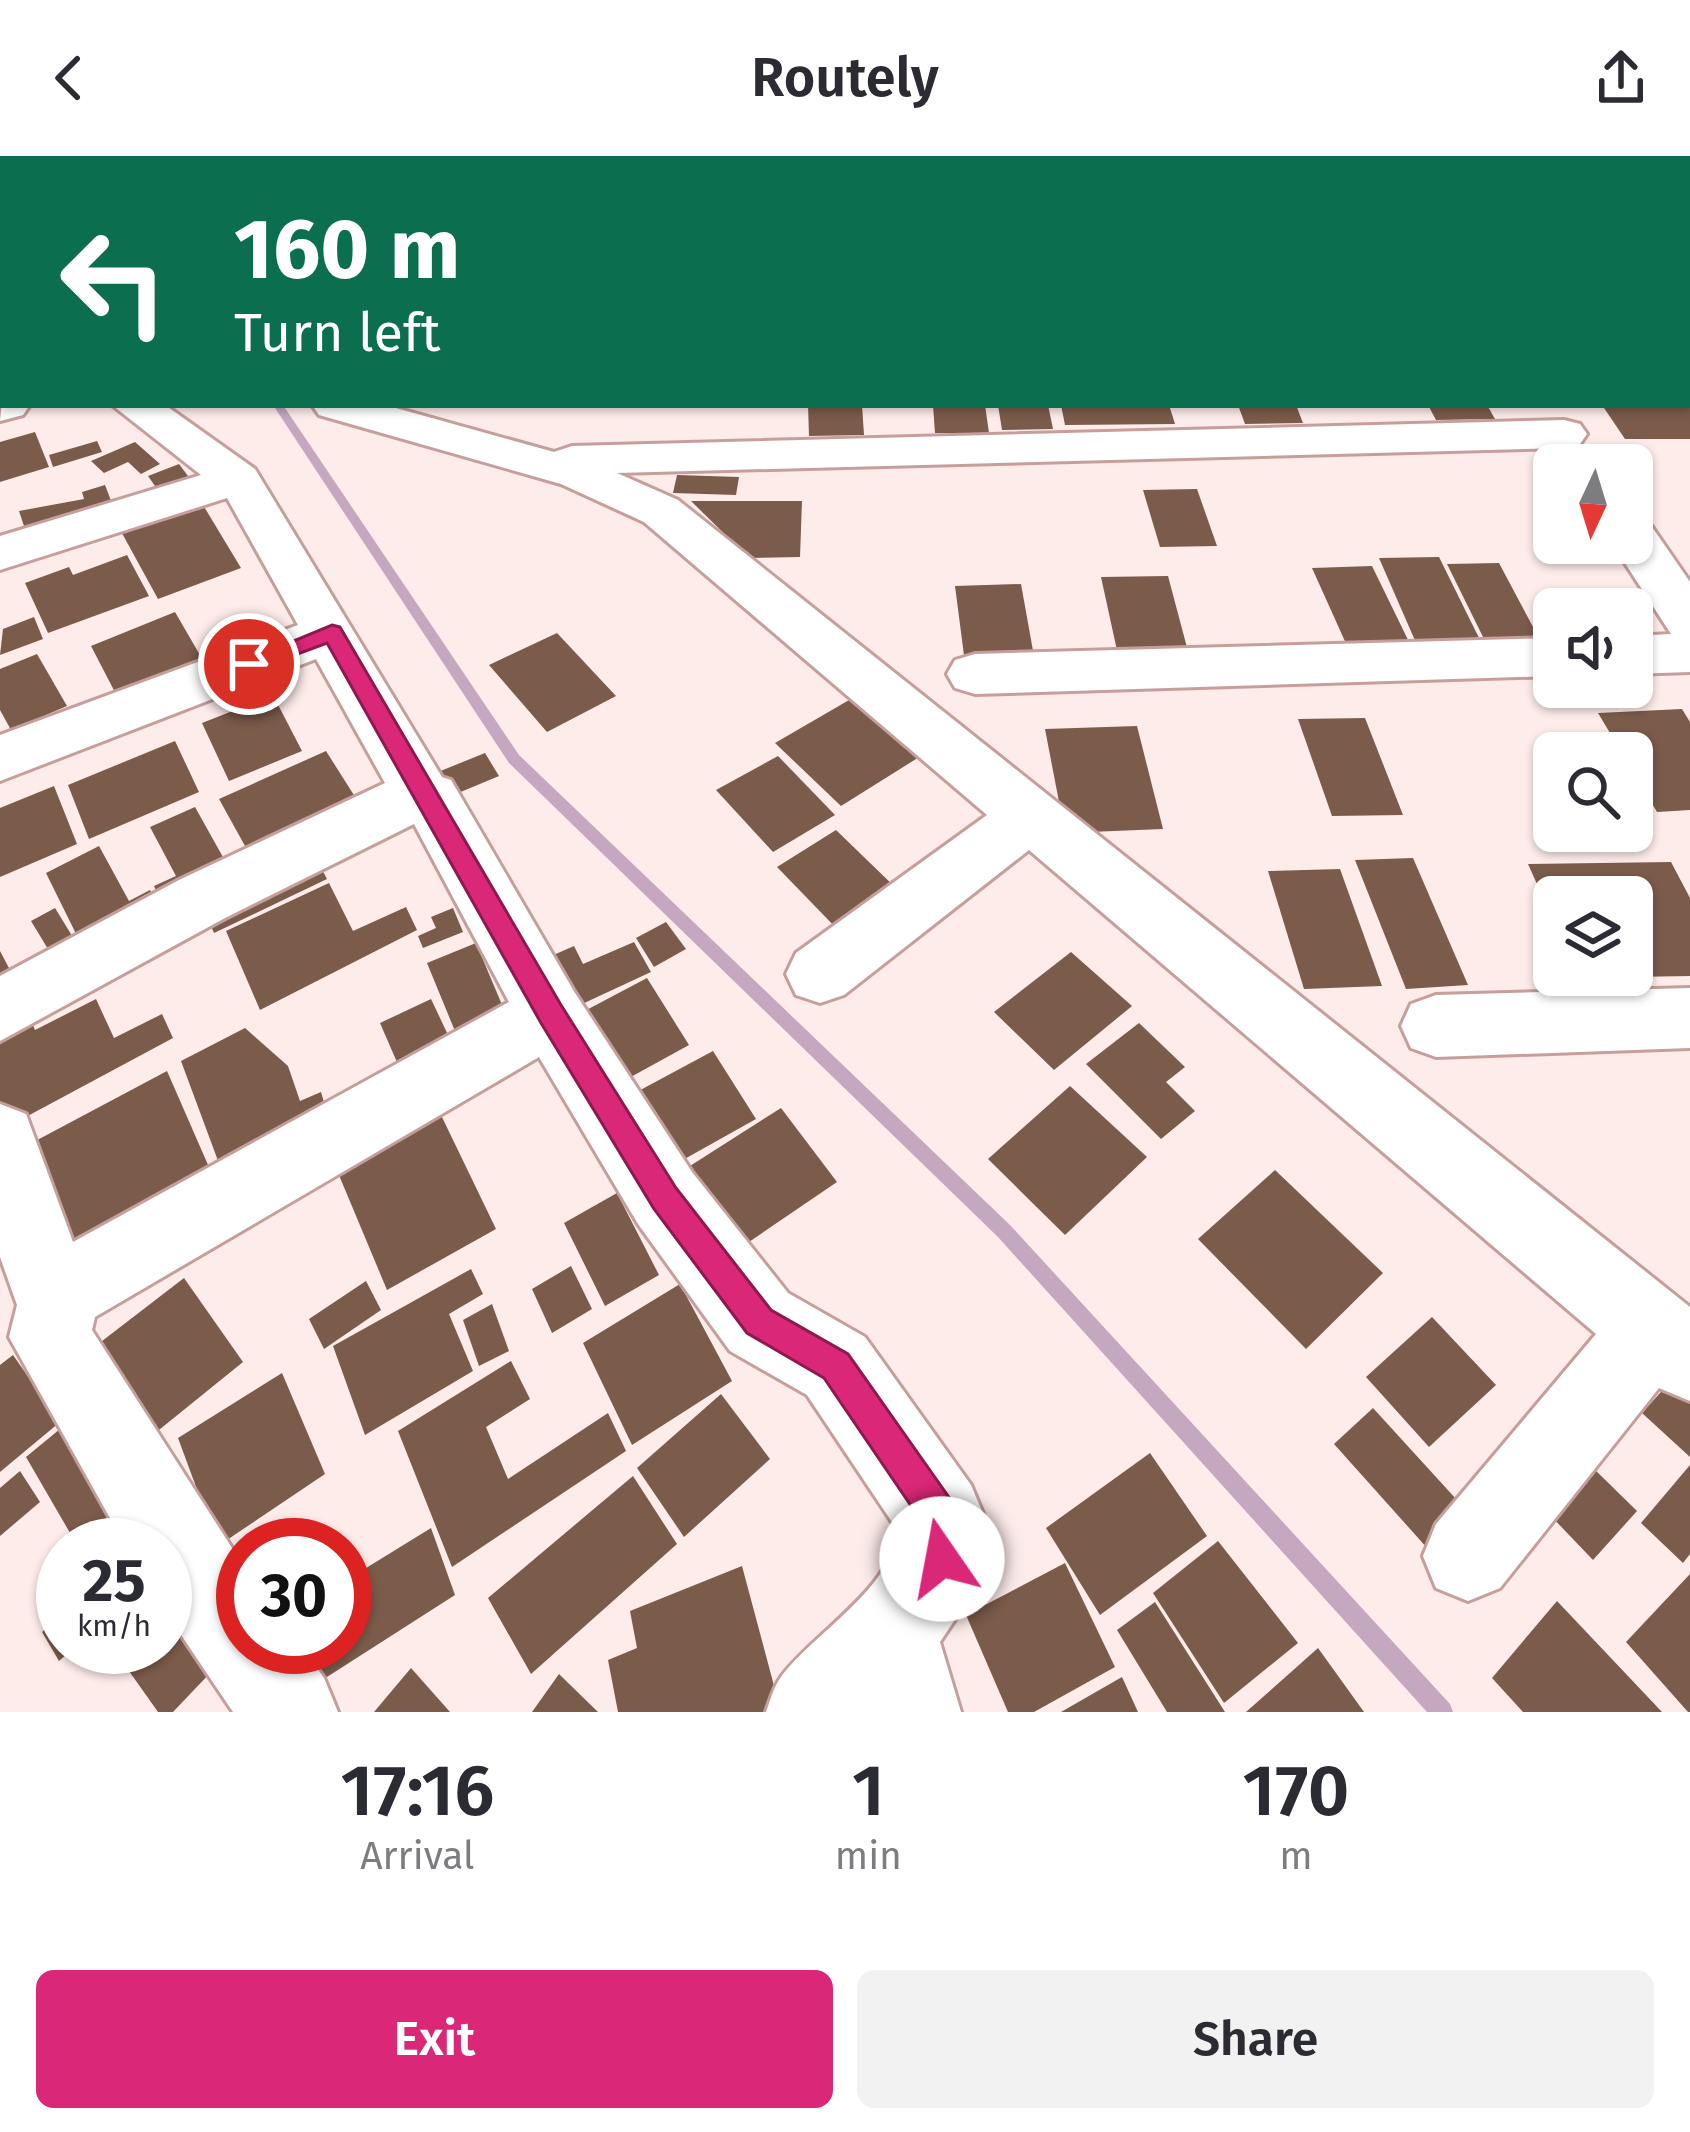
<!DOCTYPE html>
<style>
body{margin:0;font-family:"Fira Sans",sans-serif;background:#f2f2f3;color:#2b2b33;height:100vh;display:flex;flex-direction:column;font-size:45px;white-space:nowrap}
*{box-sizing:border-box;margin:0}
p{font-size:39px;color:#7c7c81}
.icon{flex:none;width:66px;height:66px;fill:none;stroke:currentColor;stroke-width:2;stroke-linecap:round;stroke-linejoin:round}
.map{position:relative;height:1556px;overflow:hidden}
.details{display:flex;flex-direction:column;background:#fff;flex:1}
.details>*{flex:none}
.banner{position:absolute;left:0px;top:0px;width:1692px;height:252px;box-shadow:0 3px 9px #0004;background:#0b6e4f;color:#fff;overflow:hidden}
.needle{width:78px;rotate:184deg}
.tools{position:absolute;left:1533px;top:288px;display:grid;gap:24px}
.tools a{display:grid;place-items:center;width:120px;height:120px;border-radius:18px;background:#fff;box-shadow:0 3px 9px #0004;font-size:60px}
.speed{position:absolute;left:36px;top:1362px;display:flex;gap:24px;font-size:60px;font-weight:700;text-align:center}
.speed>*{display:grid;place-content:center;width:156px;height:156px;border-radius:50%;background:#fff;box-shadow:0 3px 9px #0004;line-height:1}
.speed small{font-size:30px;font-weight:400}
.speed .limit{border:18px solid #d22;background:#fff;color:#111}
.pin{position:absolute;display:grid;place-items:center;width:102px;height:102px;color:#fff;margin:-51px;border:6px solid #fff;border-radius:50%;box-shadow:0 3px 12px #0007}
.me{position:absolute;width:132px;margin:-66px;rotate:348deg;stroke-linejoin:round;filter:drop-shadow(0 0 9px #0008)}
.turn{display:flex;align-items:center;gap:42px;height:252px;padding:0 36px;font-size:54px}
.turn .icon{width:156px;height:156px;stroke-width:2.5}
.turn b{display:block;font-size:84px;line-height:102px}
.eta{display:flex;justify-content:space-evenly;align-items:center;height:204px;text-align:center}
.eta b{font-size:72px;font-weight:600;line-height:84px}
.action{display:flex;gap:24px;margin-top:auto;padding:24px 36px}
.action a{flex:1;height:138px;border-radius:18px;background:#db2777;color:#fff;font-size:48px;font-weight:600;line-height:138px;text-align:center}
.action a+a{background:#f2f2f3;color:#2b2b33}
header{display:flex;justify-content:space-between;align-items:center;height:156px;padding:0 36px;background:#fff;font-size:54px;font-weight:600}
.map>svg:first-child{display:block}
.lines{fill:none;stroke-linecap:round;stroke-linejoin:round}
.stream{fill:#c5a7c0;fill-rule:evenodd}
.building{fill:#7b5b4a}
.minor-casing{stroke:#c69f9c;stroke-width:6}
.minor{fill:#fff;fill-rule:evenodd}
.route{fill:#db2777;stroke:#8e194d;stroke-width:3}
</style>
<header><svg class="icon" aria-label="back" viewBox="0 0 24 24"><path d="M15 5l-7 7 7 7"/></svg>Routely<svg class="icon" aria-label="share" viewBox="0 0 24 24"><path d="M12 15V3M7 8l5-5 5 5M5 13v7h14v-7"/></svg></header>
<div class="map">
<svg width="1690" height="1556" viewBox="0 0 1690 1556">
<rect width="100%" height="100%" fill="#fdecea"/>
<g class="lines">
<g class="stream">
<path d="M0,87L3,88V95L0,94Z"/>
<path d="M273,249H283L519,599L1010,1069L1450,1548L1453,1556H1427L998,1081L509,607Z"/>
</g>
</g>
<g class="building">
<path d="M808,249H862L864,279L809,280Z"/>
<path d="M933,249H985L989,277H935Z"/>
<path d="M998,249H1048L1053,273L1002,274Z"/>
<path d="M1061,249H1169L1175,268L1065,269Z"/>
<path d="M1238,249H1296L1303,267L1245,268Z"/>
<path d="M1428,249H1487L1495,263L1436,264Z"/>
<path d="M1602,249H1690V283H1625Z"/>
<path d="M35,276L49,311L0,326V286Z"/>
<path d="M97,285L102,296L53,311L49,299Z"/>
<path d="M135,286L160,308L141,318L128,306L104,317L91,305Z"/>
<path d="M179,308L194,328L128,353L121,343L155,330L148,320Z"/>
<path d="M677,319L739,321L736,339L673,337Z"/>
<path d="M105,329L115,355L28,382L19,355L84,343L82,336Z"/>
<path d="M1197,333L1217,390L1160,391L1143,334Z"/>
<path d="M197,339L241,412L158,443L117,368Z"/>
<path d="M691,345H802L800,401L749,402Z"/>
<path d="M127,399L149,440L48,477L25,427L69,411L73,419Z"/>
<path d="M1439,401L1482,488L1417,489L1379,402Z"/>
<path d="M1499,407L1542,488L1487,489L1447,408Z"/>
<path d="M1372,410L1411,490L1348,492L1312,412Z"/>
<path d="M1168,420L1189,499H1118L1101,421Z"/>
<path d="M1021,428L1035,506L965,507L955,430Z"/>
<path d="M175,456L204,506L118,542L91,490Z"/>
<path d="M34,461L43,483L0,499L3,473Z"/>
<path d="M557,477L616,540L547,576L489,509Z"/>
<path d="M37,498L67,550L11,574L0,554V513Z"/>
<path d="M273,539L302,595L229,625L202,567Z"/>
<path d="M856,540L924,598L841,650L775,587Z"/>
<path d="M1682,553L1690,566V654L1657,656L1632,613V597H1622L1598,557Z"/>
<path d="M1365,562L1403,659L1332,660L1298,563Z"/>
<path d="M1137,570L1163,673L1065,677L1045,573Z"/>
<path d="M175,585L199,636L89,683L68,629Z"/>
<path d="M326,595L364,655L255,708L219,643Z"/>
<path d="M485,597L499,620L451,640L438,616Z"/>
<path d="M778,600L835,659L773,696L716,634Z"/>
<path d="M54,630L77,688L0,721V652Z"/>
<path d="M195,651L233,719L164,752L154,730L176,720L150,671Z"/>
<path d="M836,674L899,735L839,775L777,711Z"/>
<path d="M99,690L129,745L150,734L161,754L84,794L46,717Z"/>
<path d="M314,698L327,723L214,777L202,750Z"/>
<path d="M1413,702L1468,829L1406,833L1355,704Z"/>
<path d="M1671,706L1690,742V820L1632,821V741H1554V766L1528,708Z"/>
<path d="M1340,713L1382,830L1304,833L1268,715Z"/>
<path d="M329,727L353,775L406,751L417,774L260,854L226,775Z"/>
<path d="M55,752L82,796L0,842V795L10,814L48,793L31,765Z"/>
<path d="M453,752L463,776L423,792L418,780L436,772L431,761Z"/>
<path d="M666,766L686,793L654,811L636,782Z"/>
<path d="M634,786L651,816L567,855L542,804L574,790L583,808Z"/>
<path d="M476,787L513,875L464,897L427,807Z"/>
<path d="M1071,796L1132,850L1054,914L994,856Z"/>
<path d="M647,822L689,889L618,928L577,859Z"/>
<path d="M96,843L114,882L162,858L173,882L9,970L0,945V872L28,857L35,874Z"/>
<path d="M431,843L459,902L406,927L380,867Z"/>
<path d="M1139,867L1185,911L1166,926L1195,955L1161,983L1086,908Z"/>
<path d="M245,872L288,910L300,945L321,936L333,977L227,1029L181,905Z"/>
<path d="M713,895L756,963L672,1010L631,939Z"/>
<path d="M167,915L219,1034L71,1119L26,990Z"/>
<path d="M1070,930L1147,1001L1065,1079L988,1003Z"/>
<path d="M781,952L837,1026L721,1105L668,1024Z"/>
<path d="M440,957L496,1073L387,1134L336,1012Z"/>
<path d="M1275,1014L1383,1117L1306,1193L1198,1083Z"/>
<path d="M617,1037L659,1119L605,1150L564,1067Z"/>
<path d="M571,1110L592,1153L552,1177L532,1133Z"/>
<path d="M471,1113L483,1138L449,1158L473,1215L365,1279L333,1190Z"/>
<path d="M184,1122L243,1206L149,1282L93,1192Z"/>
<path d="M366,1125L381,1154L324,1193L309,1163Z"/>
<path d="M680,1128L732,1225L632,1289L583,1187Z"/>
<path d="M492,1148L509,1195L479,1210L463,1164Z"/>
<path d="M1432,1161L1496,1229L1429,1291L1366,1221Z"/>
<path d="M13,1199L60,1266L0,1316V1209Z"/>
<path d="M511,1205L530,1243L486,1271L508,1323L608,1257L626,1295L452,1411L398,1275Z"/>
<path d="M282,1217L325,1318L218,1390L178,1282Z"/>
<path d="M1669,1227L1690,1246V1301L1642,1257Z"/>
<path d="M721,1238L770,1303L684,1381L637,1312Z"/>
<path d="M1373,1252L1467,1355L1428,1393L1334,1288Z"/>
<path d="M60,1273L129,1389H77L26,1301Z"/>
<path d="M1150,1297L1207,1380L1100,1459L1046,1372Z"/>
<path d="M1690,1309V1398L1683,1407L1641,1367Z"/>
<path d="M1592,1311L1637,1355L1593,1404L1549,1358Z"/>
<path d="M20,1315L40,1346L0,1380V1332Z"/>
<path d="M633,1320L677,1388L531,1518L488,1442Z"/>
<path d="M431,1372L455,1439L291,1544L276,1491H345V1425Z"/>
<path d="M1218,1385L1298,1487L1224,1547L1153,1437Z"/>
<path d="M1065,1407L1115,1511L1034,1556H1008L966,1459Z"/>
<path d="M742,1410L781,1556H618L608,1504L637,1492L630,1455Z"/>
<path d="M1690,1418V1556H1688L1626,1486Z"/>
<path d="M1557,1445L1662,1556H1523L1492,1522Z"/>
<path d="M1155,1446L1225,1556H1167L1117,1474Z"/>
<path d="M165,1451L212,1515L173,1556H158L112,1491H165Z"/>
<path d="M63,1457V1491H75L59,1505L42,1476Z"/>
<path d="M1318,1492L1364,1556H1246Z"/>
<path d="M411,1512L450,1556H374Z"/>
<path d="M559,1518L598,1556H532Z"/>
<path d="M1122,1521L1138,1556H1061Z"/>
</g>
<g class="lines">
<defs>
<g id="minor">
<path d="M0,0H59L3,3L0,14Z"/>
<path d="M378,0H540L376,3Z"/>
<path d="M1302,0H1351L1353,3H1304Z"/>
<path d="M1391,0H1433L1389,3Z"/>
<path d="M0,62L3,63V87L0,86Z"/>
<rect x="1689" y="89" width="1" height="24"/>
<path d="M0,149L3,150V177L0,176Z"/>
<path d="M3,236V249H30L23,259L0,265Z"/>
<path d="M112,249H165L255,313L442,621L451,624L575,837L692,1016L788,1137L865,1181L971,1329L984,1360L987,1403L974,1435L940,1486L961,1556H766C770,1545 774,1530 781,1521C812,1478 898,1429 896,1372L807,1239L730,1195L638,1068L539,901L95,1161L92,1174L243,1409V1491H302L324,1522L338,1556H233L165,1455V1389H125L9,1181L17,1149L0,1101V948L26,958L73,1086L509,846L414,668L225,762L0,885V820L179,724L385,627L316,503L0,625V579L298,469L227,342L0,414V380L201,319Z"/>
<path d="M312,249H385L554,296L572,290L1564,264L1580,268L1587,278L1580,288L1564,292L617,317L678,344L1690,1151V1245L1659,1232L1500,1432L1468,1445L1436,1432L1423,1400L1436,1368L1596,1178L1029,694L844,839L820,847L796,839L786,818L796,797L987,659L644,366L561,328L319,259Z"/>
<path d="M1632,363L1650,368L1690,426V516L1632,518V480L1671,478L1612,387H1632Z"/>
<path d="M1554,482V520L975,538L955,532L947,518L955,504L975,498Z"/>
<path d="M1690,832V892L1436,901L1411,892L1401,870L1411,848L1436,839Z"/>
</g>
</defs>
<use href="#minor" class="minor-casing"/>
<use href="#minor" class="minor"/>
</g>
<path class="route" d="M332,469L340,471L561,849L676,1032L771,1154L848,1198L953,1347L961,1403L956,1416L942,1421L929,1416L922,1366L824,1222L747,1177L654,1053L541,867L327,487L249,516L238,508Z"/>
</svg>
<div class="tools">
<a><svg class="needle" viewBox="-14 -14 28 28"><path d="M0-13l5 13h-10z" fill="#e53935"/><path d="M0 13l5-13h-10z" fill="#7c7c81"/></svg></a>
<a><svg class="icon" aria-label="sound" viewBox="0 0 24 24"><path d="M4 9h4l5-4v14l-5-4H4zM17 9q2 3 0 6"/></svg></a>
<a><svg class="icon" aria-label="search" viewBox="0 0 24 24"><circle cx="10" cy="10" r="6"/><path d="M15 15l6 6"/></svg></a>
<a><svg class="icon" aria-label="layers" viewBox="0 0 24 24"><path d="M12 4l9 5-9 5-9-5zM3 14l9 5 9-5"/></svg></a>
</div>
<div class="speed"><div>25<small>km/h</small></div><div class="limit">30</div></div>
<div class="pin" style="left:249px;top:508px;background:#d93025"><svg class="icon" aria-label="arrive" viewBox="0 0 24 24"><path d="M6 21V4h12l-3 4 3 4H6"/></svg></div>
<svg class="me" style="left:942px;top:1403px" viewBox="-20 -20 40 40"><circle r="19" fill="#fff"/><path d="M0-13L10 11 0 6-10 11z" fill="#db2777"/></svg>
<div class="banner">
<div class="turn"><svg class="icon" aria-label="left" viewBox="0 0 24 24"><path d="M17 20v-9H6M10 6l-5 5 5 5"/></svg><div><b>160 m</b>Turn left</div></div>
</div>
</div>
<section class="details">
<div class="eta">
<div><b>17:16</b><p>Arrival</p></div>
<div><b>1</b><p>min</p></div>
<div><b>170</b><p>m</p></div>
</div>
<div class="action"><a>Exit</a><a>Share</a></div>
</section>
